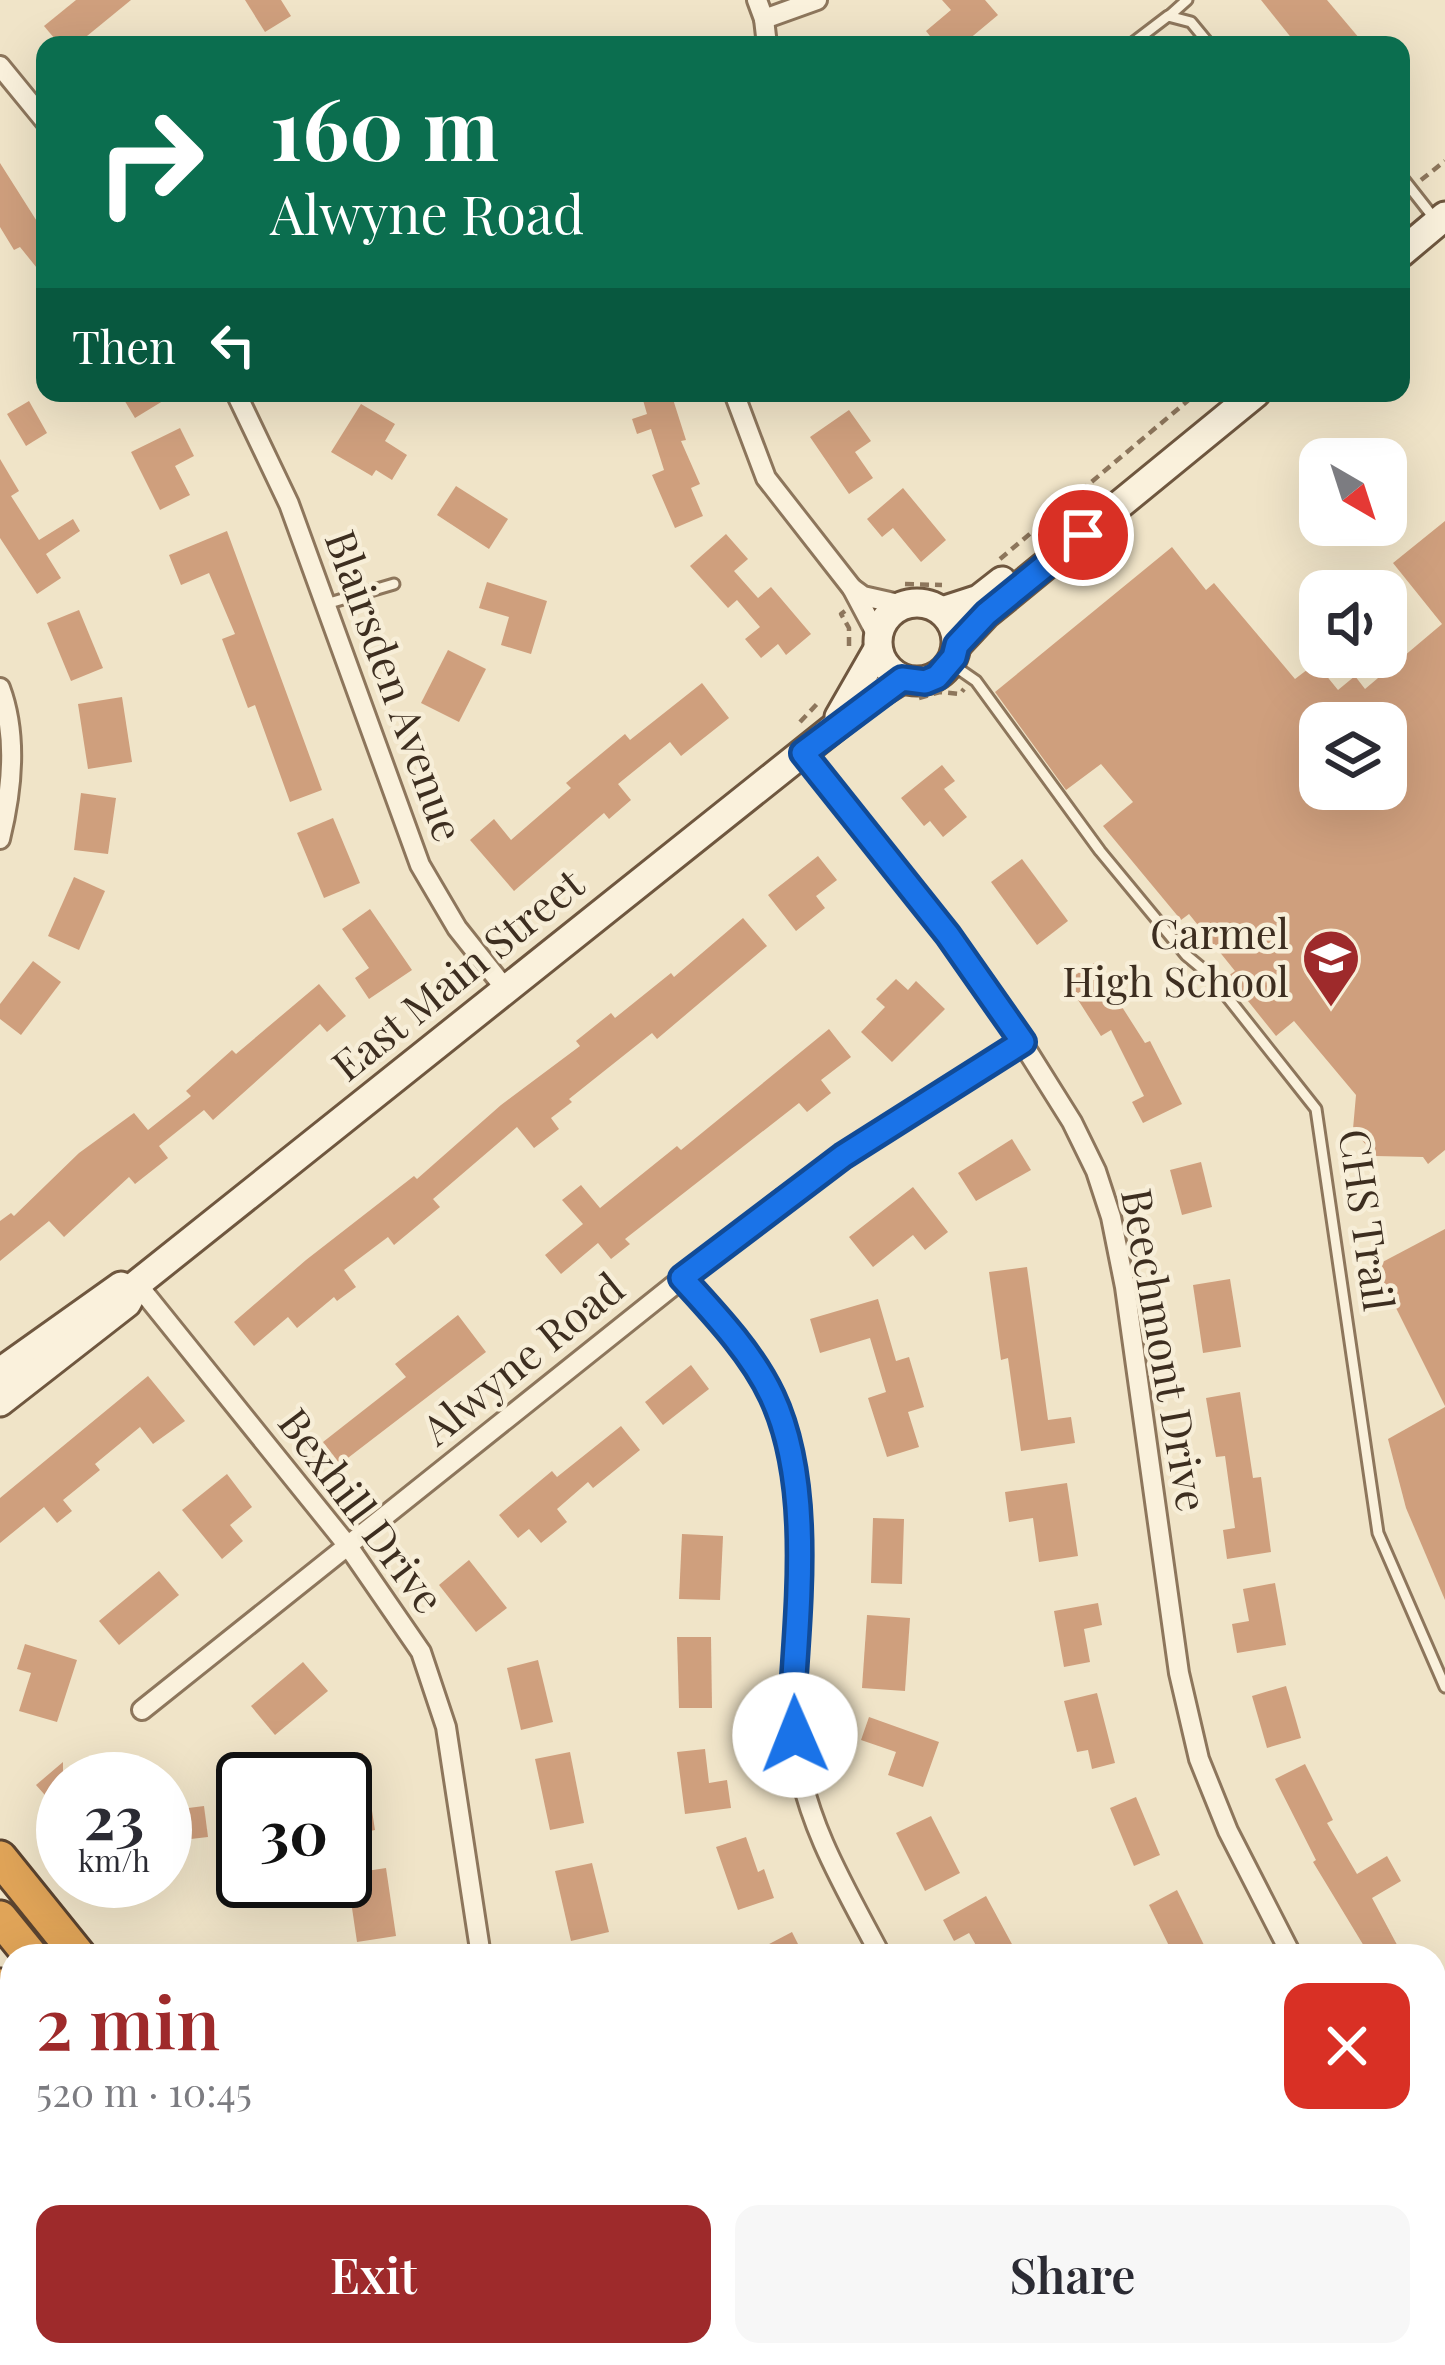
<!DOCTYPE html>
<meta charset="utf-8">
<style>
body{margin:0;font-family:"Playfair Display",serif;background:#f7f7f7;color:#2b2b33;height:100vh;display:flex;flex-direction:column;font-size:45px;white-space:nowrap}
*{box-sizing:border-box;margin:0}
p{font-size:39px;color:#7c7c81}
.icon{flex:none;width:66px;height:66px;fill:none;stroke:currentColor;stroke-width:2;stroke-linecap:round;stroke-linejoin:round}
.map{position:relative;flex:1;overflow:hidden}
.details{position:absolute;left:0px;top:1944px;width:1446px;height:423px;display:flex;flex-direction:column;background:#fff;border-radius:36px 36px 0 0;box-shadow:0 12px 48px #0002}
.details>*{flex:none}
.banner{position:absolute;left:36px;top:36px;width:1374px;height:366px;border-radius:24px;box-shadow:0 12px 48px #0002;background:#0b6e4f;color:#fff;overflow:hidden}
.needle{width:78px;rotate:141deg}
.fabs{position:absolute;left:1299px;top:438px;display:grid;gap:24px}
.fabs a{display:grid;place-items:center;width:108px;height:108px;border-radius:24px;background:#fff;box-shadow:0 12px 48px #0002;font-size:60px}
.speed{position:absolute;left:36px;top:1752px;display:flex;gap:24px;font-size:60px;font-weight:700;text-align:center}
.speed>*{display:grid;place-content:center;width:156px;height:156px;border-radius:50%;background:#fff;box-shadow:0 12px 48px #0002;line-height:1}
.speed small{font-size:30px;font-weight:400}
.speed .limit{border:6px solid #111;border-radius:18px;background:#fff;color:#111}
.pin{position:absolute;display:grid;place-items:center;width:102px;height:102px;color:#fff;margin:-51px;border:6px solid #fff;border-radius:50%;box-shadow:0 3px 12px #0007}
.me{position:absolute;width:132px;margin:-66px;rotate:359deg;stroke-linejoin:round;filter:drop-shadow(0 0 9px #0008)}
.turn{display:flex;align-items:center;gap:42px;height:252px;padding:0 36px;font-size:54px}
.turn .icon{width:156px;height:156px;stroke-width:2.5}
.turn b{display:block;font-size:84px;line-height:102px}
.then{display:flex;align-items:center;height:114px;padding:0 36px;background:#0003;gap:24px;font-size:45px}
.round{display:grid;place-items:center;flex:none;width:126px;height:126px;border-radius:24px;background:#f7f7f7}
.overview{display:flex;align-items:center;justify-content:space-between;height:204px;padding:0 36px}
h1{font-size:72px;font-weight:600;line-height:90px;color:#9e2a2b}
.button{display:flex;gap:24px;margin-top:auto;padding:24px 36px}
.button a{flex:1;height:138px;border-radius:24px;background:#9e2a2b;color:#fff;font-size:48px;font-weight:600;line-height:138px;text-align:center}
.button a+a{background:#f7f7f7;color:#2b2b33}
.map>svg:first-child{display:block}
.building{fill:#cf9f7d;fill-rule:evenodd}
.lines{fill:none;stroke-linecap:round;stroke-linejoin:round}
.lane-casing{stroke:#8d765c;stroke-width:15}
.street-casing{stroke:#8d765c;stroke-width:24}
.secondary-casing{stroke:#6f573f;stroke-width:33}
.highway-casing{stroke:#5b4430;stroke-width:39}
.path{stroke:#8d765c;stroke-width:4.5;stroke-dasharray:9 6;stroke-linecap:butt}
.lane{stroke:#faf1dc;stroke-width:9}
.street{stroke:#faf1dc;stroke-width:18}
.secondary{stroke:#faf1dc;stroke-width:27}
.highway{stroke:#e0a458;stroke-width:33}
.route-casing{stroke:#114b97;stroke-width:30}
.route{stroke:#1a73e8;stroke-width:21}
.labels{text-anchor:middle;stroke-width:9;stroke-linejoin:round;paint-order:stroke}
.street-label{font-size:42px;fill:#3d2e20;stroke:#f7eed8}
.poi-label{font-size:42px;fill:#3d2e20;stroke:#f7eed8;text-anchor:end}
</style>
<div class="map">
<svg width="1445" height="2365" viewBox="0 0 1445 2365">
<rect width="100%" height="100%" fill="#f0e4c8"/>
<g class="building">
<path d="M76,0H131L76,45H60L44,26Z"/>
<path d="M245,0H281L291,16L265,32Z"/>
<path d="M942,0H985L998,15L962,45H937L926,31L951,10Z"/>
<path d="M1261,0H1327L1365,45H1297Z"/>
<path d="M0,163L45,234V278L20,247L14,250L0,227Z"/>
<path d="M120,393H176L135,418Z"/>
<path d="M641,393H671L686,440L681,441L700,484L691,488L703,516L675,528L652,475L664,470L651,429L637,434L632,419L647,414Z"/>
<path d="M29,401L47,433L26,446L7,414Z"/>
<path d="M361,404L395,424L385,441L407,455L392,480L376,470L372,476L331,452Z"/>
<path d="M849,410L871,441L855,452L873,478L849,494L810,437Z"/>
<path d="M180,428L194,456L175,466L190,495L160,510L131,452Z"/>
<path d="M0,459L19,491L11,496L39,540L73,519L80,531L46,554L61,578L37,594L0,538Z"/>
<path d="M456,486L508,519L489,549L437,515Z"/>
<path d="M903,488L946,540L921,562L893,528L882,537L867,519Z"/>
<path d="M1445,521V1150L1428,1164L1423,1157L1375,1156L1353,1129L1356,1095L1294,1021L1276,1036L1228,976L1235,971L1189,914L1181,920L1103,826L1133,802L1101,764L1066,790L995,692L1172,547L1206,590L1214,583L1295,679L1316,663L1338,690L1355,676L1365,689L1442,624L1393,563ZM1320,723H1386V789H1320Z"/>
<path d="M227,531L322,790L290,802L255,705L248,708L222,639L235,634L209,573L181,585L169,555Z"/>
<path d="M726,534L748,559L734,571L758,598L771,587L811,634L786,655L778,644L761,658L745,639L760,627L737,600L728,608L690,566Z"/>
<path d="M487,582L547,601L531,654L501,645L509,617L479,608Z"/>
<path d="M79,610L103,668L71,681L47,623Z"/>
<path d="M448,650L486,669L459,722L421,703Z"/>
<path d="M702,683L729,718L681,756L670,742L618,784L631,800L609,819L604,813L514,891L470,840L494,819L511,840L571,788L566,783L625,734L630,740Z"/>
<path d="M122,697L132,762L88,769L78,704Z"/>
<path d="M942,765L955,781L944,789L967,817L943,837L930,821L924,826L901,798Z"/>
<path d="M81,793L116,798L108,854L74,850Z"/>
<path d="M333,818L360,883L324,898L297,833Z"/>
<path d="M818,856L837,880L816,896L825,908L796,931L768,895Z"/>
<path d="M1022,859L1068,921L1037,945L991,882Z"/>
<path d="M74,877L105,891L79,950L48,936Z"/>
<path d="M370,909L412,970L369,999L355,978L369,968L342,929Z"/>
<path d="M743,918L767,946L657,1039L652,1033L569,1099L572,1102L551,1118L559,1129L534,1148L517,1127L433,1199L440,1207L394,1245L388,1237L344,1270L356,1287L337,1301L334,1297L297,1328L288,1317L254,1346L234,1322L306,1260L414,1176L417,1179L501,1105L580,1046L576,1041L611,1013L615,1018L671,973L674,977Z"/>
<path d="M33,961L61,982L21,1035L0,1019V1004Z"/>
<path d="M1094,963L1145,1043L1150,1041L1182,1104L1143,1123L1132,1102L1144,1096L1111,1030L1101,1036L1066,981Z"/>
<path d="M896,979L908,990L916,981L945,1009L892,1062L861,1032L885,1007L876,999Z"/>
<path d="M319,984L346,1016L327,1032L320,1024L213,1120L204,1110L159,1146L168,1158L135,1184L129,1177L64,1237L49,1221L0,1261V1221L11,1213L14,1216L79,1153L134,1113L148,1130L191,1096L186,1091L232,1050L236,1054Z"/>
<path d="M829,1029L851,1057L821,1080L831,1093L807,1112L799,1103L625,1239L630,1244L611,1259L598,1243L561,1274L545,1255L583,1224L562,1200L581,1185L600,1208L677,1146L681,1150Z"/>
<path d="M1012,1139L1031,1170L976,1201L958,1173Z"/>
<path d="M1201,1162L1212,1207L1182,1215L1170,1170Z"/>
<path d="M913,1187L948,1232L925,1250L913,1235L873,1267L849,1237Z"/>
<path d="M1445,1229V1406L1375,1266Z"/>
<path d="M1027,1267L1048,1420L1071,1417L1075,1443L1021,1451L1008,1358L1001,1360L989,1272Z"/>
<path d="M1230,1279L1241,1347L1203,1353L1193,1285Z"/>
<path d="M878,1299L896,1361L909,1357L924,1407L908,1412L919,1447L887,1457L868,1398L886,1392L870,1338L820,1353L810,1319Z"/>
<path d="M458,1315L486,1352L340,1464L323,1442L406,1377L395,1364Z"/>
<path d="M691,1365L709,1389L663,1425L645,1402Z"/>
<path d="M148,1376L185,1421L153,1444L140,1427L95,1464L100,1470L63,1500L72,1511L57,1523L44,1507L0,1543V1498Z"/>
<path d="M1240,1392L1253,1478L1261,1477L1271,1552L1227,1559L1223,1530L1235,1528L1225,1456L1216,1457L1206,1398Z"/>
<path d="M1445,1407V1600L1406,1508L1388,1439Z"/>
<path d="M621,1426L640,1450L593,1488L588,1482L557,1509L567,1522L541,1543L529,1529L518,1538L499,1515L552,1471L557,1477Z"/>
<path d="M227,1474L252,1507L230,1525L243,1541L222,1559L182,1510Z"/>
<path d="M1067,1483L1078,1556L1039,1562L1033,1518L1009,1522L1005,1492Z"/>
<path d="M873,1518L904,1519L902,1584L871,1583Z"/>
<path d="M682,1534L723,1536L720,1600L679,1599Z"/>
<path d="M469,1560L507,1608L476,1632L439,1585Z"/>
<path d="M159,1571L179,1595L119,1645L99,1621Z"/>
<path d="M1275,1583L1286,1645L1237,1653L1232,1624L1249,1621L1243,1589Z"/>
<path d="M1098,1603L1102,1625L1084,1629L1090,1662L1064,1667L1054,1611Z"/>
<path d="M867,1615L910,1618L905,1691L862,1688Z"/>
<path d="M677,1637H711L712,1708H679Z"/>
<path d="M25,1644L77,1660L57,1722L19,1711L31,1673L17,1669Z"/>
<path d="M538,1660L553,1722L521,1730L507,1668Z"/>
<path d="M303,1662L328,1691L275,1735L251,1706Z"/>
<path d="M1286,1686L1301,1738L1267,1748L1252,1696Z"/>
<path d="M1097,1693L1115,1763L1092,1769L1088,1750L1077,1752L1064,1701Z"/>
<path d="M869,1717L939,1742L923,1787L888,1775L896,1752L861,1740Z"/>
<path d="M705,1749L709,1783L727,1780L731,1808L685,1814L677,1752Z"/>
<path d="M570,1752L584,1823L550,1830L535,1759Z"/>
<path d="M363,1753L375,1830L345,1836V1779H316L313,1761Z"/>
<path d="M63,1762V1836L42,1811L52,1803L36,1785Z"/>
<path d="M1305,1764L1333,1820L1327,1823L1357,1874L1387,1856L1401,1881L1372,1898L1403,1956H1370L1313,1862L1316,1860L1275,1779Z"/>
<path d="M1136,1797L1160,1855L1134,1866L1110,1808Z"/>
<path d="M204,1806L208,1837L165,1842V1811Z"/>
<path d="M931,1816L960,1873L925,1891L896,1833Z"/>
<path d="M746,1837L758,1872L764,1869L774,1898L738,1910L716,1847Z"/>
<path d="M592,1863L609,1932L571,1941L555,1871Z"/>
<path d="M386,1868L396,1936L357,1942L347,1874Z"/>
<path d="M1177,1890L1204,1945L1182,1956H1174L1149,1905Z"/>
<path d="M986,1896L1013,1946L994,1956H982L969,1933L954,1941L943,1920Z"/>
<path d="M792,1932L804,1956H746Z"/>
</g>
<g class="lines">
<defs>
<g id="lane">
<path d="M1169,16L1187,0"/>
<path d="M1130,45L1168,16L1191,22L1210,45"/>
<path d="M1401,176L1434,218"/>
<path d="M326,604L394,584"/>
<path d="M950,663L976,681L1100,851L1186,955L1210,975L1316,1109L1378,1533L1445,1687"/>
</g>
<g id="street">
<path d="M757,0L764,19L767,45"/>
<path d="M764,19L817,0"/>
<path d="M0,66L45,121"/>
<path d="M236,393L289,504L420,865L457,928L507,991"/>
<path d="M734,393L766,478L852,588L878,637"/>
<path d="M852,588L863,596L903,605"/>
<path d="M0,688C18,736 12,790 0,839"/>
<path d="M803,753L993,996L1072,1122L1096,1171L1111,1217L1125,1287L1179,1673L1199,1759L1228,1831L1292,1956"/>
<path d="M682,1278C714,1313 749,1352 771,1394C828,1504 780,1637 797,1755C808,1828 847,1891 881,1956"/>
<path d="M137,1284L348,1546L421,1652L446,1727L481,1956"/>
<path d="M142,1710L783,1198L1023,1042"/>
<path d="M642,2355L647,2365"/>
<path d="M1087,2355L1093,2365"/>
<path d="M1205,2365L1224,2355"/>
</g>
<g id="secondary">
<path d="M1401,253L1445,216"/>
<circle cx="917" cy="642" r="39"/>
<path d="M942,611L979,599L1002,581"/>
<path d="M957,645L986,614L1256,393"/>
<path d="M839,717L878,649"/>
<path d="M0,1372L121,1286"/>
<path d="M0,1402L127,1303L137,1284L870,699L902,679"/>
</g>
<g id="highway">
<path d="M0,1858L79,1956"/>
<path d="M0,1918L31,1956"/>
<path d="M0,1986L12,2001"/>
<path d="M0,2047L12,2061"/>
<path d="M270,2355L280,2365"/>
<path d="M302,2355L311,2365"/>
<path d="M359,2355L367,2365"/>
</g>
</defs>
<use href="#lane" class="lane-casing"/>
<use href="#street" class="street-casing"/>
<use href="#secondary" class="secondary-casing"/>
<use href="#highway" class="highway-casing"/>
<g class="path">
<path d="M1421,180L1445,161"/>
<path d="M1000,559L1197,393"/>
<path d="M905,584L942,585"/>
<path d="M845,611L841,614L849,628V649"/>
<path d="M919,698L940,692L960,694L964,689"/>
<path d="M800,722L817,704"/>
</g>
<use href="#lane" class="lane"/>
<use href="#street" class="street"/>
<use href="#secondary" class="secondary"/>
<use href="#highway" class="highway"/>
</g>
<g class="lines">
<defs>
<path id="route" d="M795,1735L792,1709C797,1613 814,1485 772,1396C752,1353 714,1313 682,1278L843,1156L1023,1042L948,935L803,753L902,679L925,682L937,677L954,657L957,645L986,614L1083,535"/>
</defs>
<use href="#route" class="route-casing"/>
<use href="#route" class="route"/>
</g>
<defs>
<symbol id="school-pin" viewBox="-11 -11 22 30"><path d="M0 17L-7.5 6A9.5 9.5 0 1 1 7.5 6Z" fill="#9e2a2b" stroke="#f7eed8"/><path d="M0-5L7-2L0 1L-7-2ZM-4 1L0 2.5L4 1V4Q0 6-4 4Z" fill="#fff"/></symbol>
</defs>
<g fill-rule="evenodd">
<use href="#school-pin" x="1298" y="925" width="66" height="90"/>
</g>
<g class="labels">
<g class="street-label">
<text transform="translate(394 686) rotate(70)" y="15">Blairsden Avenue</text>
<text transform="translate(458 975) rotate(-39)" y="15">East Main Street</text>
<text transform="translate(1366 1220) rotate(82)" y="15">CHS Trail</text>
<text transform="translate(1164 1350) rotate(80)" y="15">Beechmont Drive</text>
<text transform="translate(523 1359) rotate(-39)" y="15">Alwyne Road</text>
<text transform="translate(361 1511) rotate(53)" y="15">Bexhill Drive</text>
</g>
<g class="poi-label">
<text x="1289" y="949">Carmel<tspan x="1289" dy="48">High School</tspan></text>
</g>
</g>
</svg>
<div class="fabs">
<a><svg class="needle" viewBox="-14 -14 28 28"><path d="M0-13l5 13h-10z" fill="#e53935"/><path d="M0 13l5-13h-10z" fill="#7c7c81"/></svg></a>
<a><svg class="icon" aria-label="sound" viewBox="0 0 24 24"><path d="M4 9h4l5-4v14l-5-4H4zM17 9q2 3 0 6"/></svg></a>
<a><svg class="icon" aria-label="layers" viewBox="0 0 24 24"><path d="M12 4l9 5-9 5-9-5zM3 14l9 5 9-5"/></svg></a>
</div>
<div class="speed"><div>23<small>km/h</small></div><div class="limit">30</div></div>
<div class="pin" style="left:1083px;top:535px;background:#d93025"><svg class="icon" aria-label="arrive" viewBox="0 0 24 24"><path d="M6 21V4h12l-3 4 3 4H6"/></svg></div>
<svg class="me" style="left:795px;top:1735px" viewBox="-20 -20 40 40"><circle r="19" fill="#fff"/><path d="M0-13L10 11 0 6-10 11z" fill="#1a73e8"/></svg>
<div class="banner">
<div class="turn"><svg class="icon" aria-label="right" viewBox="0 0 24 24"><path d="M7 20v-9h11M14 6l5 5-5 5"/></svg><div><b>160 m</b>Alwyne Road</div></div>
<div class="then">Then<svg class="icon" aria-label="left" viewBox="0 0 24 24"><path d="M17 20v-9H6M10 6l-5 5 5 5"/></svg></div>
</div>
<section class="details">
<div class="overview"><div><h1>2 min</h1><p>520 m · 10:45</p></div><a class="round" style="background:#d93025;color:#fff"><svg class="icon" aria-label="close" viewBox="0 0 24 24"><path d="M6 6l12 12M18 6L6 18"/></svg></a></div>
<div class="button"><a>Exit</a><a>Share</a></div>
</section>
</div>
